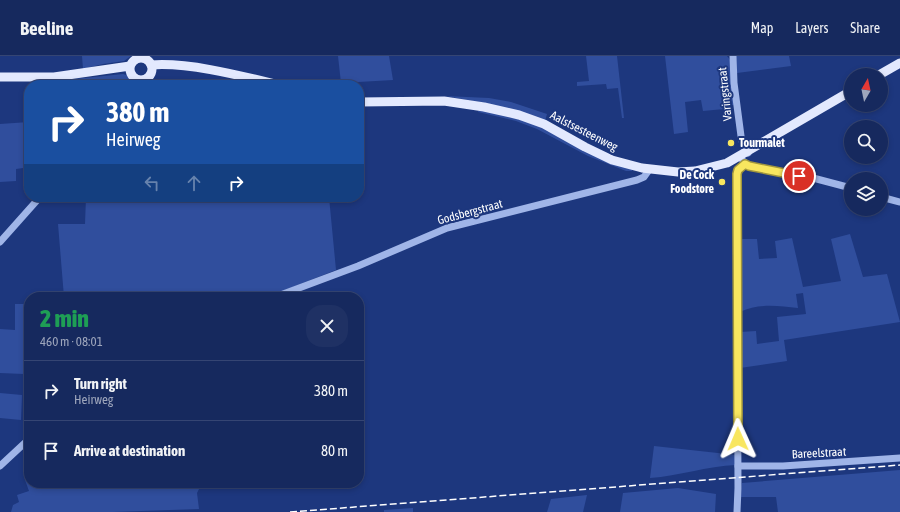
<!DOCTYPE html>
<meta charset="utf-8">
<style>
body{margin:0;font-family:"Asap Condensed",sans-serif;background:#1f3164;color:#f1f3f6;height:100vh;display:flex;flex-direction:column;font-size:15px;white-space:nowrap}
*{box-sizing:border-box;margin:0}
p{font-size:13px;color:#9ea6bc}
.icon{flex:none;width:22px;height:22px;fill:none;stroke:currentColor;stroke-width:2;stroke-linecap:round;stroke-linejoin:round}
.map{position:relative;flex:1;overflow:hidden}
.details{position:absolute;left:24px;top:236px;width:340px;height:196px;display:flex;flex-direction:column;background:#16295e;border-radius:16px;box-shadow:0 2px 6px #0003,0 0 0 1px #354573}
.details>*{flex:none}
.hud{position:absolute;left:24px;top:24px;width:340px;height:122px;border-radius:16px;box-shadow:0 2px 6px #0003,0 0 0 1px #354573;background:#1a4fa0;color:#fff;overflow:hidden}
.needle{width:26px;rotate:9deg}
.fabs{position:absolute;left:844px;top:12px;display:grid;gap:8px}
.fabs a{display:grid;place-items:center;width:44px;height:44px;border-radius:50%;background:#16295e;box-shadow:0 2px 6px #0003,0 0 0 1px #354573;font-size:20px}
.pin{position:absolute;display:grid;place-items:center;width:34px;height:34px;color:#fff;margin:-17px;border:2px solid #fff;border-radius:50%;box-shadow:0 1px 4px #0007}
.me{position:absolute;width:44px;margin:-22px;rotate:359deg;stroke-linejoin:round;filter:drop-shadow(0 0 3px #0008)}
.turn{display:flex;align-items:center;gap:14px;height:84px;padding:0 16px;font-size:18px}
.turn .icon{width:52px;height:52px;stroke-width:2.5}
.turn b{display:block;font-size:28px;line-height:34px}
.lanes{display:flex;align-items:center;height:38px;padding:0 16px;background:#0003;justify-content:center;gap:20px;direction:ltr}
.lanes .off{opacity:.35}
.round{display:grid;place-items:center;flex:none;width:42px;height:42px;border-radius:16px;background:#1f3164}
.overview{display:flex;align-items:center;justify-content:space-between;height:68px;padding:0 16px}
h1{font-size:24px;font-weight:800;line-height:30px;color:#1e9e55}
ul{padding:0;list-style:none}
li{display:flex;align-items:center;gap:12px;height:60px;padding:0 16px;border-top:1px solid #354573}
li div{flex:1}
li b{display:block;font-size:15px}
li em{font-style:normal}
header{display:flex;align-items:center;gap:24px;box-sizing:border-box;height:56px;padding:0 20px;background:#16295e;border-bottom:1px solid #354573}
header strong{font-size:19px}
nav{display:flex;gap:22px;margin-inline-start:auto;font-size:14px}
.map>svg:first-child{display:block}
.green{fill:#304e9d}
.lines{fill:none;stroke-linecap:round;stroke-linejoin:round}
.minor{stroke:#a0b5e8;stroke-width:7}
.major{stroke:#e3e9fe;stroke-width:9}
.rail{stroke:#fff;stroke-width:1.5;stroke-dasharray:7 3;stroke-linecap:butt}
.route-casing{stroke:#a1963e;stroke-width:10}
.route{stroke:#f8e65f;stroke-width:7}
.poi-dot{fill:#f8e65f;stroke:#1d377e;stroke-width:1.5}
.labels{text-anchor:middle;stroke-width:4;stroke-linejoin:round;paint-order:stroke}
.street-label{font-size:12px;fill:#fff;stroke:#1d377e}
.poi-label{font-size:12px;font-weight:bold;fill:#fff;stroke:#1d377e;text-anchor:start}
</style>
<header>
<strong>Beeline</strong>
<nav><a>Map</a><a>Layers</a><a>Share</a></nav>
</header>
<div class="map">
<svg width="900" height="456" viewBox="0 0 900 456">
<rect width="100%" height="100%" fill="#1d377e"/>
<g class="green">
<path d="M82,0H131L124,5L103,8L83,13Z"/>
<path d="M338,0H389L393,24L341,27Z"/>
<path d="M586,0H617L624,62H622L618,32L607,33L606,28L577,30V26L589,25Z"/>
<path d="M665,0H727L731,5L734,49L724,50V53L703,55L701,44L685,46L688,76L674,78Z"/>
<path d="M736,0H789L791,10L737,17Z"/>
<path d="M123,18L129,20L133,29H56L55,25Z"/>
<path d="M445,40L489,42L511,46L547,58L545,65L485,47Z"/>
<path d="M479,51L535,67L632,112V115H626L588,100L537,73L516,65L478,56Z"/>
<path d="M29,66V119L24,120L23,112L16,113V125L0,126V68Z"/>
<path d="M86,141H329L336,214L267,241H64L58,168H85Z"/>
<path d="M850,178L863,221L887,218L900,266L784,284L787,305L740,312V276L756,275L757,288L779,285L777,261L806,258L803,237L796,238L798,252C778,250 759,247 740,256L741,183H757L759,203L777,202L775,185L792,182L803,231L841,225L831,183Z"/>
<path d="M15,248H29V337L23,336L24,318L0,317V273L15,274Z"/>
<path d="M0,337L22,339L21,364L0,362Z"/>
<path d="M654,390L736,399V409C707,410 679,420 650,422Z"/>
<path d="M900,414V456H778L776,441H741L742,427Z"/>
<path d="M29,423V427H49L51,431L62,427H202L197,437L199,453L113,456H11L13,449L19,446L17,439L29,435L25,424Z"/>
<path d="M678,432L716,438L715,456H620L623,437Z"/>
<path d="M587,439L583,456H547L551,443Z"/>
<path d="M413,452V456H384V454Z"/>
</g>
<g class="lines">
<g class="minor">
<path d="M139,0L140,2"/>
<path d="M733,0L734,27L741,80L743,89L748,97"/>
<path d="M145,3V0"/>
<path d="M135,29L136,23"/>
<path d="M142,29V24"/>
<path d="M743,105L749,110L813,122L851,132"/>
<path d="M881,141L900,146"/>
<path d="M0,186L40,141"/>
<path d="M275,241L358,210L447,172L637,124L644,121L649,114"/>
<path d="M0,410L29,383"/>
<path d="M738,410H783L900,402"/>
<path d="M737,456L738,432L737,118L738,114L745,108"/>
</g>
<g class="major">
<circle cx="141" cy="13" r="11"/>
<path d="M151,9C189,6 242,20 279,29"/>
<path d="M879,19L900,7"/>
<path d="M0,21H54L130,10"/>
<path d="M359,46L444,45L484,51L519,59L544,68L585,91L612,104L642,112L678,116L695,115L727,107L851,35"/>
</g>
<path class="rail" d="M290,456L900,409"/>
</g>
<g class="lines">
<defs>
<path id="route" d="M738,383L737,118L738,114L745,108L749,110L799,120"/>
</defs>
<use href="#route" class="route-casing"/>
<use href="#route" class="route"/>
</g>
<g class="poi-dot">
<circle cx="731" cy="87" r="4"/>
<circle cx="722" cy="126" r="4"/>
</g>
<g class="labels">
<g class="street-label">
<text transform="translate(725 38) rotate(-96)" y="4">Varingstraat</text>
<text transform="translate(584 75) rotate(27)" y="4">Aalstsesteenweg</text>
<text transform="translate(470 156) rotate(-15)" y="4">Godsbergstraat</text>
<text transform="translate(819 397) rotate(-3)" y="4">Bareelstraat</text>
</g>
<g class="poi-label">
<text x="739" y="91">Tourmalet</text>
<text x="714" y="123" text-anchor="end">De Cock<tspan x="714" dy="14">Foodstore</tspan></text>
</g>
</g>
</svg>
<div class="fabs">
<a><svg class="needle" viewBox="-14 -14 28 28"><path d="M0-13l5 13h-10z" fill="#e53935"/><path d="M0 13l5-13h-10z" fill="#9ea6bc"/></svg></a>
<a><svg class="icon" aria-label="search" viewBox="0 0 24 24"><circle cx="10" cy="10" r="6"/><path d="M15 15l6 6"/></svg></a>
<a><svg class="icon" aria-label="layers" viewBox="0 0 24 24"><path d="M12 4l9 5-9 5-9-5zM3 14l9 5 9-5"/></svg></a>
</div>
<div class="pin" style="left:799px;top:120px;background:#d93025"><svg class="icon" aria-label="arrive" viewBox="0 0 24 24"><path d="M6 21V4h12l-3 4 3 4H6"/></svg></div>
<svg class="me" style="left:738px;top:383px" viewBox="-20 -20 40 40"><path d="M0-17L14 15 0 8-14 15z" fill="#f8e65f" stroke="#fff" stroke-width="4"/></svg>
<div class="hud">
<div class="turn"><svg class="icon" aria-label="right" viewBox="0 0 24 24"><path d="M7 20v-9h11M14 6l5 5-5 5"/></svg><div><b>380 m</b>Heirweg</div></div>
<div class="lanes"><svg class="icon off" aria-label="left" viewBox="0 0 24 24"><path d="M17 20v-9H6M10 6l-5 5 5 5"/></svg><svg class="icon off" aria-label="ahead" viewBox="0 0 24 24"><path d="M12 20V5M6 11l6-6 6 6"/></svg><svg class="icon" aria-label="right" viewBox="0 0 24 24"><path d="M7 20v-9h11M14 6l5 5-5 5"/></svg></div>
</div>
<section class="details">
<div class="overview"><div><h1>2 min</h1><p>460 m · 08:01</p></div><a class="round"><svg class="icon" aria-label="close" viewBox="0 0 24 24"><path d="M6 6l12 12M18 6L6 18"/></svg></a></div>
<ul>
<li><svg class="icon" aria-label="right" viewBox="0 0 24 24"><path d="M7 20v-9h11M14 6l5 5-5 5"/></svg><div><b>Turn right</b><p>Heirweg</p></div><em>380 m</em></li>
<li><svg class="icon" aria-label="arrive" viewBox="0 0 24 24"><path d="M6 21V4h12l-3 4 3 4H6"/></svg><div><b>Arrive at destination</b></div><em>80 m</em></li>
</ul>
</section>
</div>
